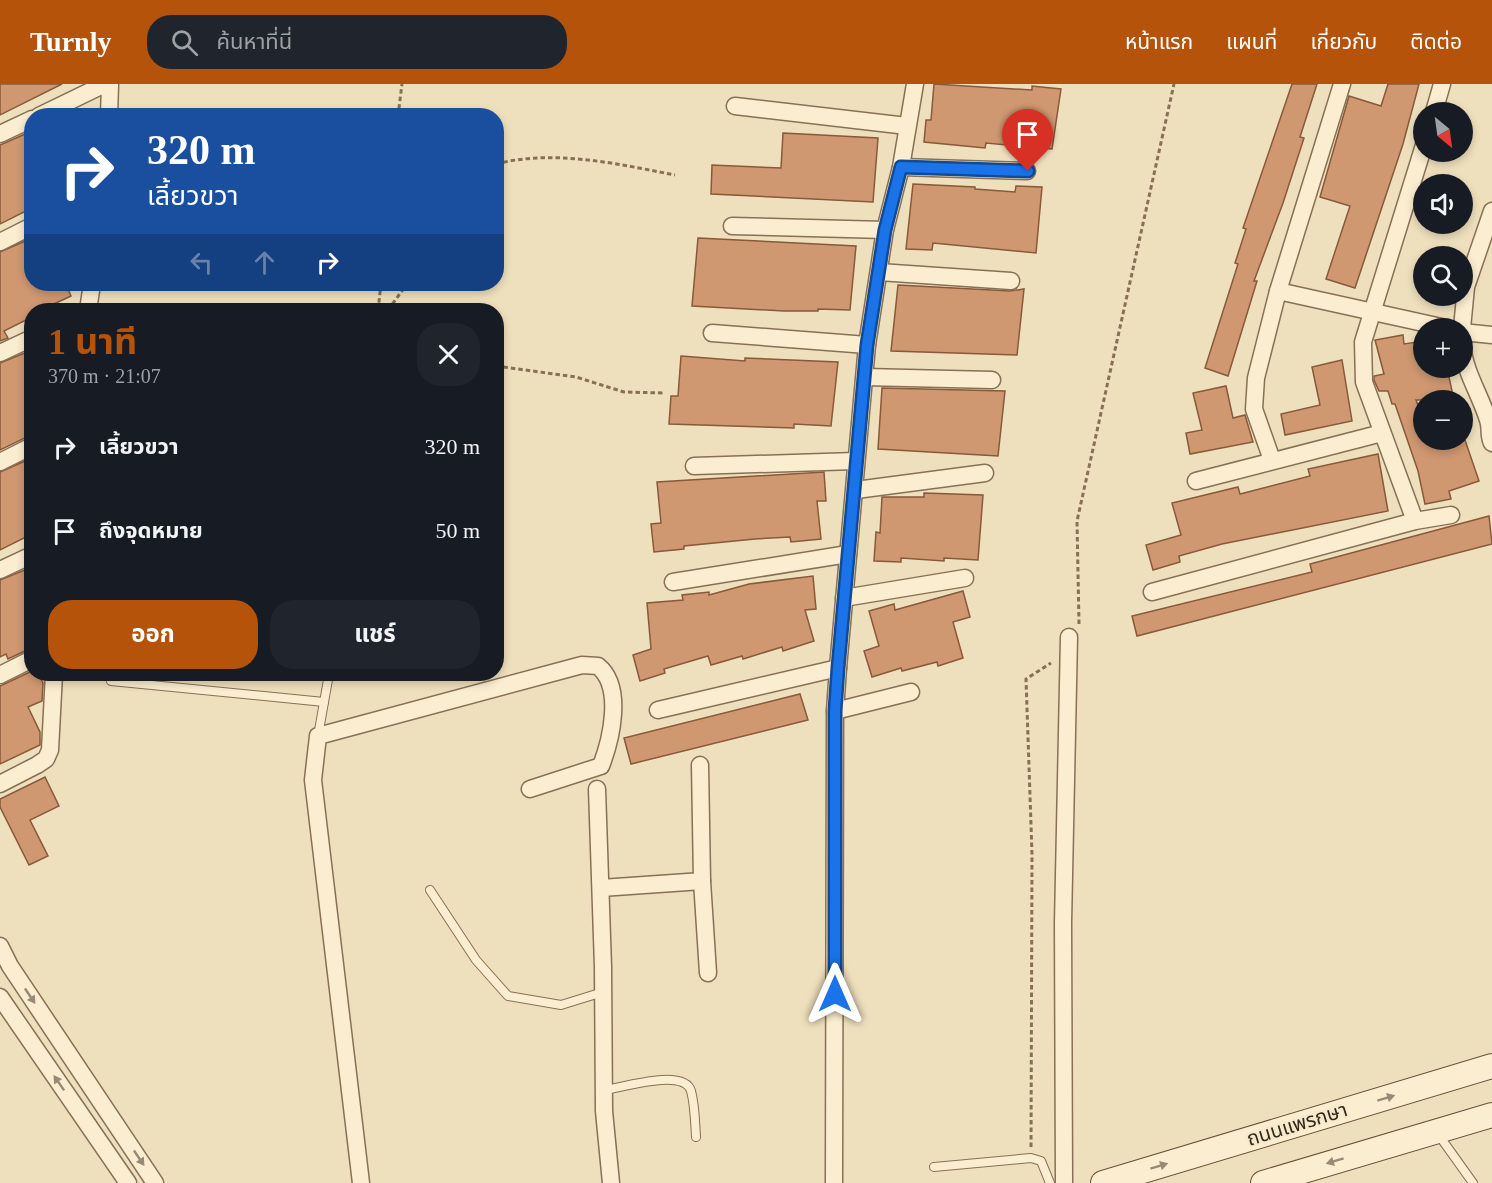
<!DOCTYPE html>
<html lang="th">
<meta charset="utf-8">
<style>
body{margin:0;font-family:"Times New Roman","Noto Sans Thai",serif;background:#20242c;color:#f1f3f6;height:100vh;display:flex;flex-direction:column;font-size:22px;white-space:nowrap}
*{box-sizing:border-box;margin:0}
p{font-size:20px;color:#9ea1a6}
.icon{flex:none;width:33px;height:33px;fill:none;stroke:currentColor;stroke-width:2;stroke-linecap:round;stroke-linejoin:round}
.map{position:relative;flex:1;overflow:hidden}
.sheet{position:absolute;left:24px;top:219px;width:480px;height:378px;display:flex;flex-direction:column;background:#171b24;border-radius:24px;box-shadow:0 3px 9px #0003}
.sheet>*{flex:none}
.hud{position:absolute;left:24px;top:24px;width:480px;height:183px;border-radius:24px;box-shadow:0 3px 9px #0003;background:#1a4fa0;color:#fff;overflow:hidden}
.needle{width:39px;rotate:151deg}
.tools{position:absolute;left:1413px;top:18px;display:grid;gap:12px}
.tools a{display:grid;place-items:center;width:60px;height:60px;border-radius:50%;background:#171b24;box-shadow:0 3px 9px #0003;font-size:30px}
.pin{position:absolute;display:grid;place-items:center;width:51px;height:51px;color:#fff;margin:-62px -26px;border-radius:50% 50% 50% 0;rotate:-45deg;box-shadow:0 0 6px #0007}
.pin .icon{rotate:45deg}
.me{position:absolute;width:66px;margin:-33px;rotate:0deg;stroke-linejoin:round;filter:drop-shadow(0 0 4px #0008)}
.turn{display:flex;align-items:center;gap:21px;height:126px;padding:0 24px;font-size:27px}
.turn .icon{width:78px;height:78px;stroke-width:2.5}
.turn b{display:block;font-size:42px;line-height:51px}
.lanes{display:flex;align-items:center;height:57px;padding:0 24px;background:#0003;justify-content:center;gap:30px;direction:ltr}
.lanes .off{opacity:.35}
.round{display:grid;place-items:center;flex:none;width:63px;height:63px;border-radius:24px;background:#20242c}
.headline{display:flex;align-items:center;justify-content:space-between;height:102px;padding:0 24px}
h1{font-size:36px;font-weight:700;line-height:45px;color:#b45309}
.action{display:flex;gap:12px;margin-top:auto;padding:12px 24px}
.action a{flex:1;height:69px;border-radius:24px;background:#b45309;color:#fff;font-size:24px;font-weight:700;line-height:69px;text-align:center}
.action a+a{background:#20242c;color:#f1f3f6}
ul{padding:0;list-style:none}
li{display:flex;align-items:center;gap:18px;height:84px;padding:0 24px}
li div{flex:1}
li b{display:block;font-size:22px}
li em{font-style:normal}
header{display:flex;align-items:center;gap:36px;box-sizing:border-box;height:84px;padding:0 30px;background:#b45309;color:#fff}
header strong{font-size:28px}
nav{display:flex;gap:33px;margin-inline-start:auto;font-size:21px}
.search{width:420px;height:54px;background:#20242c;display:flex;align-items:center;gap:15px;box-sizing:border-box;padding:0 21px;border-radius:24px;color:#9ea1a6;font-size:22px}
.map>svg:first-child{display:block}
.building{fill:#cf9871;stroke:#88593a;stroke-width:1.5}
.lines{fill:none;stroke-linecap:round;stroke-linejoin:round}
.service-casing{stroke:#877055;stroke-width:10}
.minor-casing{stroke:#877055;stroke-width:19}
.secondary-casing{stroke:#695139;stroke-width:26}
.path{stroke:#877055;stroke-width:3;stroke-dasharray:4.5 3;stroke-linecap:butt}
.service{stroke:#faedd0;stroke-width:8}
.minor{stroke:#faedd0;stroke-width:16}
.secondary{stroke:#faedd0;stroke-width:24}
.oneway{fill:#988a76}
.route-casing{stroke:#114b97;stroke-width:15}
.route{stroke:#1a73e8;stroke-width:10}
.labels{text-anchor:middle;stroke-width:4.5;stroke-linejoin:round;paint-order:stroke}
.street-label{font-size:20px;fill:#36281b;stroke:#f6eacc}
</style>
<header>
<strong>Turnly</strong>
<div class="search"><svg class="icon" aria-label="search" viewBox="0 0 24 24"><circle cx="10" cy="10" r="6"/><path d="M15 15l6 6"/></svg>ค้นหาที่นี่</div>
<nav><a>หน้าแรก</a><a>แผนที่</a><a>เกี่ยวกับ</a><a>ติดต่อ</a></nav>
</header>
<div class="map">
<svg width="1492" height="1099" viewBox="0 0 1492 1099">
<rect width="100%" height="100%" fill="#efe0bd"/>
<g class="building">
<path d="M0,0H62L0,31Z"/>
<path d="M934,0L1032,6V2L1061,5L1052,65L986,59L985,64L924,58L926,36H931Z"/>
<path d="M1292,0H1317L1300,53L1304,54L1283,119L1254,197H1257L1228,292L1205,284L1238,180L1235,179L1246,145L1243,144Z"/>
<path d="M1388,0H1419L1403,60L1355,204L1326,195L1350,122L1320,113L1349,12L1381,22Z"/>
<path d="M32,47V124L0,140V61Z"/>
<path d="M783,49L878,54L873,118L711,110L712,81L781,84Z"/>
<path d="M913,100L975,103V105L1015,108L1016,102L1042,103L1036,169L933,159L932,166L906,165Z"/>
<path d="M32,154V200H66L71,212L41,226H32V233L4,247L8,254L0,257V168Z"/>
<path d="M698,154L856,162L850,226L818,225V227H784L692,222Z"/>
<path d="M898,201L1010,207L1024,205L1017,271L891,267Z"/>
<path d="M1403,251L1404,260L1424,257V284H1447L1454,316H1416L1424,337V356H1465L1479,397L1449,407L1451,415L1425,420L1418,387L1395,320H1392L1388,307H1379L1374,296V292L1384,290L1375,256Z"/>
<path d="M32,266V342L26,345L29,352L0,366V279Z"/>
<path d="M681,272L745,277V274L838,278L831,342L794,340V344L669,340L671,312H678Z"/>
<path d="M1342,276L1352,337L1285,351L1281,330L1320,321L1312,283Z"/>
<path d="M1226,302L1233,334L1245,331L1253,358L1190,370L1186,349L1202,346L1193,309Z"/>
<path d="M882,304L1005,307L998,372L878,365Z"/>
<path d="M1378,370L1388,427L1222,460L1179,472L1180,478L1153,486L1146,461L1181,451L1172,419L1238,403L1240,410L1310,392L1308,385Z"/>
<path d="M32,374V450L0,466V388Z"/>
<path d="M824,388L826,417H817L821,455L791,458L790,453L755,455L684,462V465L654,468L651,440L661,439L657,398Z"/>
<path d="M924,409L983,411L978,476L944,474V477L901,474V478L874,477L876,448L880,449L882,413H924Z"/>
<path d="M1489,432L1492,460L1137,552L1132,532L1312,488L1310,480Z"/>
<path d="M32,483V558L25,561L27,566L8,575L6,570L0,573V496Z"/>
<path d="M813,492L816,525L805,526L814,557L783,567L782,563L743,575L742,572L711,581L708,572L664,585L665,589L640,597L633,571L651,565L647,519L683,516L682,511L709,508V511L749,500Z"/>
<path d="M963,507L970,533L953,538L963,574L938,582L937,578L902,587L901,584L872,593L864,567L879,562L869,527L894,520L895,526Z"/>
<path d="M32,587V590H38L43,599L42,617L28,623L40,648V661L0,680V602Z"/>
<path d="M800,610L808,636L631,680L624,654Z"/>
<path d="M45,693L59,722L30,736L48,772L29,781L0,723V715Z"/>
</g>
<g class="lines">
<defs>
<g id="service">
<path d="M111,597L324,618"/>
<path d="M318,652L329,590"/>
<path d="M430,806L476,876L508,912L561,921L603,908"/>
<path d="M605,1006C624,1003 684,984 691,1007C695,1021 695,1039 696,1053"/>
<path d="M1438,1050L1473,1099"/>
<path d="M934,1083L1031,1074L1041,1077L1050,1099"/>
</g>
<g id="minor">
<path d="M735,22L907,42"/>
<path d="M1434,28L1442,0"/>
<path d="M39,32L105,0"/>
<path d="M109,32L110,0"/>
<path d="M0,50L32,35"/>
<path d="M901,83L1027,87"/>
<path d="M732,142L885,146"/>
<path d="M0,158L32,142"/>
<path d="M879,188L1011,197"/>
<path d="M1278,207L1446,244"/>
<path d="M88,226L92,200"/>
<path d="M1462,244L1466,203L1492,127"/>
<path d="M1462,248L1492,251"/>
<path d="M712,249L867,261"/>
<path d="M1462,260C1464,287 1480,310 1488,336C1491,344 1488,351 1492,359"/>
<path d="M0,269L32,254"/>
<path d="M865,293L992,296"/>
<path d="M1272,376L1254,325L1256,294L1278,207L1342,0"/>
<path d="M0,378L32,362"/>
<path d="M694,382L855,377"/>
<path d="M1196,397L1382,349"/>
<path d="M856,406L985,389"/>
<path d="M1415,437L1451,431"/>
<path d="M0,486L32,471"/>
<path d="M673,498L848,470"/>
<path d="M1152,508L1415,437L1364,298L1363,258L1424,61"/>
<path d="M844,514L965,494"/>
<path d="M0,591L32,575"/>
<path d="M658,626L838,584"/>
<path d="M835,627L911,608"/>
<path d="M0,700L37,681L46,675L50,666L54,590"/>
<path d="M597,705L603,883L604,1027L611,1099"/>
<path d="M702,797L708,889"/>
<path d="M601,804L702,797L700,681"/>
<path d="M0,862L10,882L155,1099"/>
<path d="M0,913L128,1099"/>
<path d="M361,1099L313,696L318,652L582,581L598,582C624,603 611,656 601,682L530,705"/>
<path d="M834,1099L835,627L838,584L867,261L885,146L901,83L915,0"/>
<path d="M1064,1099L1063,839L1069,553"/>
</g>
<g id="secondary">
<path d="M1103,1099L1492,982"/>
<path d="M1263,1099L1492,1031"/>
</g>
</defs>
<use href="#service" class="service-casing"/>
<use href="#minor" class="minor-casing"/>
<use href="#secondary" class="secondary-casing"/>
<g class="path">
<path d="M398,32L402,0"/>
<path d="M496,80C554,65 618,80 675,91"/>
<path d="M378,226L381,200"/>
<path d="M388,226L407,200"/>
<path d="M496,282L576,293L624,308L664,309"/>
<path d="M1079,540L1077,437L1174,0"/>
<path d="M1031,1063L1032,770L1026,595L1051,579"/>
</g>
<use href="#service" class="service"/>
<use href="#minor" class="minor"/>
<use href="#secondary" class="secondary"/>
</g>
<defs><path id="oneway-solid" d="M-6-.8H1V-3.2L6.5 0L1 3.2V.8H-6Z" transform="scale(1.5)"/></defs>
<g class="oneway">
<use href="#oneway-solid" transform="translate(30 912) rotate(56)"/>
<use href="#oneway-solid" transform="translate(59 999) rotate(-125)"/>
<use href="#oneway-solid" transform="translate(1386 1014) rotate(-17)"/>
<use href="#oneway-solid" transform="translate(139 1074) rotate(56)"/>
<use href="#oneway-solid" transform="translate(1335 1077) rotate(163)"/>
<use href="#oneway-solid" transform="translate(1159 1082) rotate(-17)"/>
</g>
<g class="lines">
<defs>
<path id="route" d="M835,910V627L838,584L867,261L885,146L901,83L1028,87"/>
</defs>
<use href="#route" class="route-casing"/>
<use href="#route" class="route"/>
</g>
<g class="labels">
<g class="street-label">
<text transform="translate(1297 1040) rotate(-17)" y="7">ถนนแพรกษา</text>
</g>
</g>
</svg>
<div class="tools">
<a><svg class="needle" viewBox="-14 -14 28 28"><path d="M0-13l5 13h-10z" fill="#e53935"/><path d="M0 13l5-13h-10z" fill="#9ea1a6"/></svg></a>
<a><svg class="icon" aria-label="sound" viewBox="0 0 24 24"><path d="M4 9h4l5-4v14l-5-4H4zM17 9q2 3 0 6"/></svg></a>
<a><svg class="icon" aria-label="search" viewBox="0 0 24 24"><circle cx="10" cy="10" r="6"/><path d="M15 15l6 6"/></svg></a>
<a>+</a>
<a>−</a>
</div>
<div class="pin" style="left:1028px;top:87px;background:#d93025"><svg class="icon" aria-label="arrive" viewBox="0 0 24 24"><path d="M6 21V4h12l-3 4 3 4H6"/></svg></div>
<svg class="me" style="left:835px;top:910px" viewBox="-20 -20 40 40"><path d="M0-17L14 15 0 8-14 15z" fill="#1a73e8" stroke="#fff" stroke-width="4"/></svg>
<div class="hud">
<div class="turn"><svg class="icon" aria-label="right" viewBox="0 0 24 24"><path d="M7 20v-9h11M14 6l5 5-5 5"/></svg><div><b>320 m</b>เลี้ยวขวา</div></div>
<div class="lanes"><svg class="icon off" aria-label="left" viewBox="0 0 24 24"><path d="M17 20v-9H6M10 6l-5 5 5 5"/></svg><svg class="icon off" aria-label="ahead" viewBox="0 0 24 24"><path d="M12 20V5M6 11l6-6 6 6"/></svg><svg class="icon" aria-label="right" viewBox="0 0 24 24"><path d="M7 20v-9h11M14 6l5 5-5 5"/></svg></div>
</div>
<section class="sheet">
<div class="headline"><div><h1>1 นาที</h1><p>370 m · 21:07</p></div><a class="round"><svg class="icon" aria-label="close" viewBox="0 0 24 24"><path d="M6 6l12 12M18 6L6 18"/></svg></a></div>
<ul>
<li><svg class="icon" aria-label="right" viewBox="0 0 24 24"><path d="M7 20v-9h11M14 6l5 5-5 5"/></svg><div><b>เลี้ยวขวา</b></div><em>320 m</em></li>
<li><svg class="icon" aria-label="arrive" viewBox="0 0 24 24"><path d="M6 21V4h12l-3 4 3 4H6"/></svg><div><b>ถึงจุดหมาย</b></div><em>50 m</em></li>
</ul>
<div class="action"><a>ออก</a><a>แชร์</a></div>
</section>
</div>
